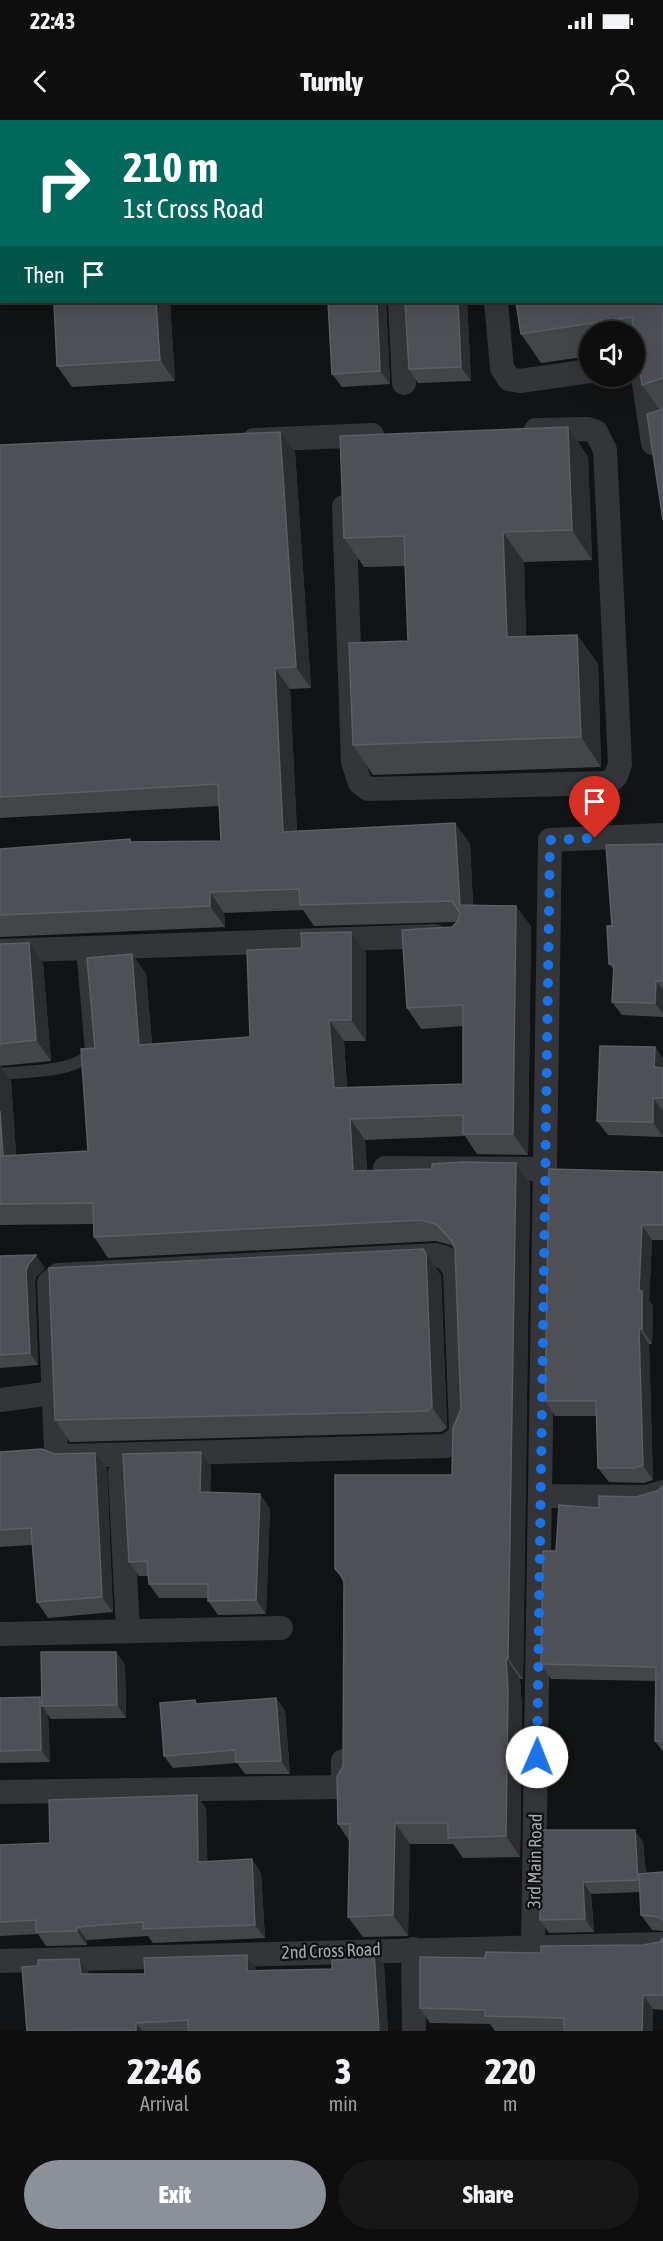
<!DOCTYPE html>
<style>
body{margin:0;font-family:"Asap Condensed",sans-serif;background:#171718;color:#f1f3f6;height:100vh;display:flex;flex-direction:column;font-size:22px;white-space:nowrap}
*{box-sizing:border-box;margin:0}
p{font-size:20px;color:#9b9c9e}
.icon{flex:none;width:33px;height:33px;fill:none;stroke:currentColor;stroke-width:2;stroke-linecap:round;stroke-linejoin:round}
.map{position:relative;height:1911px;overflow:hidden}
.panel{display:flex;flex-direction:column;background:#0e0e0f;flex:1}
.panel>*{flex:none}
.banner{position:absolute;left:0px;top:0px;width:663px;height:183px;box-shadow:0 6px 24px #0002,0 0 0 2px #2e2e2f;background:#00695c;color:#fff;overflow:hidden}
.controls{position:absolute;left:579px;top:201px;display:grid;gap:12px}
.controls a{display:grid;place-items:center;width:66px;height:66px;border-radius:50%;background:#0e0e0f;box-shadow:0 6px 24px #0002,0 0 0 2px #2e2e2f;font-size:30px}
.pin{position:absolute;display:grid;place-items:center;width:51px;height:51px;color:#fff;margin:-62px -26px;border-radius:50% 50% 50% 0;rotate:-45deg;box-shadow:0 0 6px #0007}
.pin .icon{rotate:45deg}
.me{position:absolute;width:66px;margin:-33px;rotate:1deg;stroke-linejoin:round;filter:drop-shadow(0 0 4px #0008)}
.turn{display:flex;align-items:center;gap:21px;height:126px;padding:0 24px;font-size:27px}
.turn .icon{width:78px;height:78px;stroke-width:2.5}
.turn b{display:block;font-size:42px;line-height:51px}
.then{display:flex;align-items:center;height:57px;padding:0 24px;background:#0003;gap:12px;font-size:22px}
.eta{display:flex;justify-content:space-evenly;align-items:center;height:102px;text-align:center}
.eta b{font-size:36px;font-weight:800;line-height:42px}
.action{display:flex;gap:12px;margin-top:auto;padding:12px 24px}
.action a{flex:1;height:69px;border-radius:36px;background:#8c9099;color:#fff;font-size:24px;font-weight:800;line-height:69px;text-align:center}
.action a+a{background:#171718;color:#f1f3f6}
.status{display:flex;justify-content:space-between;align-items:center;height:42px;padding:0 30px;background:#0e0e0f;direction:ltr}
.status svg{height:16px;fill:currentColor}
header{display:flex;justify-content:space-between;align-items:center;height:78px;padding:0 24px;background:#0e0e0f;font-size:27px;font-weight:800}
.map>svg:first-child{display:block}
.lines{fill:none;stroke-linecap:round;stroke-linejoin:round}
.service{stroke:#333539;stroke-width:12}
.minor{stroke:#333539;stroke-width:24}
.wall{fill:#434649}
.shaded-wall{fill:#2b2d2f}
.building{fill:#4e5055;stroke:#5b5e64;stroke-width:1.5}
.route{stroke:#1a73e8;stroke-width:10;stroke-dasharray:0 18}
.labels{text-anchor:middle;stroke-width:4.5;stroke-linejoin:round;paint-order:stroke}
.street-label{font-size:18px;fill:#a3aab5;stroke:#0e0e0f}
</style>
<div class="status"><b>22:43</b><svg viewBox="0 0 49 12"><path d="M0 12V9h3v3zM5 12V6h3v6zM10 12V3h3v9zM15 12V0h3v12zM26 1h20v11H26zM47 4h2v5h-2z"/></svg></div>
<header><svg class="icon" aria-label="back" viewBox="0 0 24 24"><path d="M15 5l-7 7 7 7"/></svg>Turnly<svg class="icon" aria-label="person" viewBox="0 0 24 24"><circle cx="12" cy="8" r="4"/><path d="M4 21q1-7 8-7t8 7"/></svg></header>
<div class="map">
<svg width="663" height="1911" viewBox="0 0 663 1911">
<rect width="100%" height="100%" fill="#121314"/>
<g class="lines">
<path class="service" d="M0,954C25,951 76,953 91,932L82,828"/>
<g class="minor">
<path d="M479,0V2"/>
<path d="M400,182L404,263"/>
<path d="M496,182L502,248L509,259L520,261L590,251"/>
<path d="M634,245L641,244L653,323"/>
<path d="M254,320L372,315"/>
<path d="M344,387L353,642L360,663L368,669L608,663L616,656L620,644L605,330L596,312L587,309L536,310"/>
<path d="M0,831L435,816"/>
<path d="M385,1048L545,1049"/>
<path d="M436,1135L446,1138L455,1150L461,1310L459,1317L446,1326L65,1336L56,1330L49,1163L58,1155Z"/>
<path d="M0,1280L52,1273"/>
<path d="M120,1353L128,1511"/>
<path d="M541,1376L646,1377L663,1372"/>
<path d="M0,1514L281,1508"/>
<path d="M0,1672L343,1667V1641"/>
<path d="M533,1826L550,720L663,715"/>
<path d="M413,1829L414,1911"/>
<path d="M0,1841L663,1824"/>
</g>
</g>
<g class="wall">
<path d="M663,0V400L660,290L642,265L637,228L634,229V212H590V236L541,243L521,214Z"/>
<path d="M170,182L175,261L72,267L57,246Z"/>
<path d="M386,182L390,264L342,267L332,254Z"/>
<path d="M467,182L471,261L418,263L409,249Z"/>
<path d="M568,307L588,337L592,440L524,442L526,517L577,515L598,544L601,647L373,655L353,625L408,521L405,446L364,447L344,418Z"/>
<path d="M0,325L295,332L311,568L290,569L297,711L455,703L470,724L473,785L531,806L528,1035L477,1034L465,1016L365,1020L367,1051L432,1049L516,1043L530,1063L523,1559H520L522,1590L520,1737L463,1738L453,1724H410L408,1816L363,1817L348,1797L350,1722L338,1704L343,1646L344,1462L335,1449L452,1355L461,1289L455,1129L451,1125L435,1121L108,1138L94,1117V1104L0,1105V824L43,844L51,941L0,946L11,961L16,1035L88,1031L95,928L132,834L146,854L152,924L250,917L302,828L351,812L366,833V921H344L347,967L463,964V906L421,909L407,888L452,807L457,802L314,806L303,790L224,793L225,807L0,817V729L130,719L132,722L221,721L219,686L0,698Z"/>
<path d="M663,724V897L622,895L612,882L614,850L609,844L612,806Z"/>
<path d="M655,927L663,939V1017L608,1015L597,1001Z"/>
<path d="M663,1052V1120H652L649,1181L653,1186L652,1224H649L653,1360L644,1363L609,1362L598,1348L597,1296H555L545,1281Z"/>
<path d="M0,1136L45,1148L36,1157L35,1163L38,1245L0,1248Z"/>
<path d="M441,1155L447,1308L441,1312L70,1322L55,1300Z"/>
<path d="M0,1332L54,1334L95,1333L107,1349L113,1492L48,1498L37,1482L32,1425L0,1427Z"/>
<path d="M211,1346L210,1372L260,1374L270,1389L266,1494L218,1495L208,1481V1478H159L149,1464L148,1456H139L129,1442Z"/>
<path d="M663,1366V1632L655,1621L656,1561L551,1559L541,1544L556,1431L599,1388L657,1371Z"/>
<path d="M125,1544L126,1598L51,1599L48,1595L50,1642L0,1643V1578L42,1581Z"/>
<path d="M276,1578L285,1591L290,1654H245L237,1643L173,1648L164,1636L198,1584Z"/>
<path d="M197,1675L206,1689L207,1742L252,1739L261,1753L265,1818L153,1823L148,1816L87,1820V1825L46,1826L38,1814L0,1816V1725L50,1723Z"/>
<path d="M540,1710L643,1722L646,1753L663,1752V1811L652,1810L641,1795L640,1772L591,1774L594,1812L549,1813L540,1800Z"/>
<path d="M663,1818V1890L653,1889V1911H495L490,1904L430,1903L420,1888L485,1838L541,1833L643,1825L660,1822Z"/>
<path d="M374,1832L384,1845L388,1911H27L89,1853V1854H145L247,1835L256,1849V1850L332,1849L352,1839Z"/>
</g>
<g class="shaded-wall">
<rect x="145" y="0" width="14" height="2"/>
<path d="M441,0H449L450,2H441Z"/>
<path d="M156,182H170L175,261L160,240Z"/>
<path d="M377,182H386L390,264L380,251Z"/>
<path d="M458,182H467L471,261L461,247Z"/>
<path d="M568,307L588,337L592,440L572,410Z"/>
<path d="M280,312L295,332L311,568L296,547Z"/>
<path d="M503,412L524,442L527,547L507,517Z"/>
<path d="M577,515L598,544L601,647L581,617Z"/>
<path d="M275,548L290,569L298,733L283,712Z"/>
<path d="M455,703L470,724L474,806L460,785Z"/>
<path d="M210,772L224,793L225,807L210,786Z"/>
<path d="M516,786L531,806L528,1035L513,1014Z"/>
<path d="M351,812L366,833V921L351,900Z"/>
<path d="M29,823L43,844L51,941L36,920Z"/>
<path d="M132,834L146,854L154,945L139,925Z"/>
<path d="M656,861L663,870V894L655,883Z"/>
<path d="M329,900L344,921L348,989L334,968Z"/>
<path d="M655,927L663,939V960L654,947Z"/>
<path d="M0,946L11,961L18,1057L3,1036L0,991Z"/>
<path d="M653,978L663,991V1017L653,1002Z"/>
<path d="M350,999L365,1020L368,1072L353,1051Z"/>
<path d="M516,1043L530,1063L523,1559L508,1538Z"/>
<path d="M642,1105L652,1120L649,1181L653,1186L652,1224L642,1209L639,1171Z"/>
<path d="M426,1134L441,1155L447,1308L432,1287Z"/>
<path d="M36,1135L45,1148L36,1157L35,1163L38,1245L30,1233L26,1151L28,1145Z"/>
<path d="M639,1209L649,1224L653,1360L643,1345Z"/>
<path d="M201,1332L211,1346L210,1386L200,1372Z"/>
<path d="M95,1333L107,1349L113,1492L102,1477Z"/>
<path d="M260,1374L270,1389L266,1494L256,1480Z"/>
<path d="M116,1532L125,1544L126,1598L117,1585Z"/>
<path d="M506,1538L520,1559L522,1590L520,1737L506,1716Z"/>
<path d="M40,1577L46,1586H42L48,1595L50,1642L41,1630Z"/>
<path d="M276,1578L285,1591L290,1654L281,1641Z"/>
<path d="M197,1675L206,1689L208,1756L198,1742Z"/>
<path d="M395,1703L410,1724L408,1816L393,1795Z"/>
<path d="M635,1710L643,1722L647,1772L638,1760Z"/>
<path d="M252,1739L261,1753L265,1818L255,1805Z"/>
<path d="M583,1762L591,1774L594,1812L585,1799Z"/>
<path d="M77,1807L87,1820V1825L77,1811Z"/>
<path d="M374,1832L384,1845L388,1911H379Z"/>
<path d="M247,1835L256,1849L257,1864L247,1851Z"/>
<path d="M79,1839L89,1853L90,1868L81,1854Z"/>
<path d="M643,1875L653,1889V1911H642Z"/>
<path d="M136,1903L142,1911H137L136,1910Z"/>
</g>
<g class="building">
<rect x="29" y="0" width="116" height="2"/>
<path d="M316,0H376L378,2H316Z"/>
<path d="M388,0H441V2H383Z"/>
<path d="M492,0H663V258L642,265L632,197L521,214L516,182H662V2H488V1Z"/>
<path d="M54,182H156L160,240L57,246Z"/>
<path d="M328,182H377L380,251L332,254Z"/>
<path d="M405,182H458L461,247L409,249Z"/>
<path d="M663,289V400L647,294Z"/>
<path d="M568,307L572,410L503,412L507,517L577,515L581,617L353,625L349,523L408,521L404,416L344,418L340,316Z"/>
<path d="M280,312L296,547L275,548L283,712L455,703L460,785L516,786L513,1014H463V995L350,999L353,1051L432,1049V1044L463,1042L516,1043L508,1538H506L508,1569L506,1716L448,1718V1703H395L393,1795L348,1797L350,1704H338L337,1657L343,1646L344,1462L341,1455L335,1449V1355H452L453,1308L461,1289L455,1129L452,1121L436,1104L421,1100L94,1117L93,1083L0,1084V991L3,1036L88,1031L81,929L95,928L87,838L132,834L139,925L250,917L247,830L302,828L301,813L351,812V900H329L334,968L463,964V885L407,888L402,810L452,807L458,801L460,793L452,781L300,785L299,769L210,772V786L0,795V729L130,719V722L221,721L218,664L0,677V325Z"/>
<path d="M663,724V861H656L655,883L612,882L614,844H609L607,806H612L606,725Z"/>
<path d="M29,823L36,920L0,924V824Z"/>
<path d="M600,926L655,927L654,947L663,948V978H653V1002L597,1001Z"/>
<path d="M549,1049L663,1052V1105H642L639,1171H642V1209H639L643,1345L634,1348H598L596,1281H545Z"/>
<path d="M423,1129L426,1134L432,1287L427,1291L55,1300L49,1148Z"/>
<path d="M36,1135L28,1145L26,1151L30,1233L0,1235V1136Z"/>
<path d="M42,1329L54,1334L95,1333L102,1477L37,1482L31,1408L0,1410V1332Z"/>
<path d="M201,1332L200,1372L260,1374L256,1480L208,1481V1464H149L147,1441L129,1442L123,1334Z"/>
<path d="M663,1366V1621H655L656,1547L541,1544L543,1431H556L559,1385L599,1388V1376L636,1377L657,1371Z"/>
<path d="M41,1532H116L117,1585L42,1586Z"/>
<path d="M40,1577L41,1630L0,1631V1578Z"/>
<path d="M276,1578L281,1641L236,1642L235,1630L164,1636L160,1583L195,1580L196,1584Z"/>
<path d="M197,1675L198,1742L252,1739L255,1805L143,1809V1802L77,1807V1811L36,1812V1800L0,1802V1725L50,1723L49,1680Z"/>
<path d="M540,1710H635L638,1760L583,1762L585,1799L540,1800Z"/>
<path d="M663,1752V1800L659,1797L641,1795L639,1754Z"/>
<path d="M663,1818V1875H643L642,1911H564V1898L485,1896V1890L420,1888V1837L485,1838L486,1832L541,1833V1826L643,1825L660,1822Z"/>
<path d="M353,1832H374L379,1911H188V1900L136,1903V1910H70V1911H27L22,1847L38,1846V1840L79,1839L81,1854H145L144,1838L247,1835V1851L332,1849V1840L352,1839Z"/>
</g>
<g class="lines">
<path class="route" d="M537,1637L550,720L595,718"/>
</g>
<g class="labels">
<g class="street-label">
<text transform="translate(535 1741) rotate(-89)" y="6">3rd Main Road</text>
<text transform="translate(331 1831) rotate(-2)" y="6">2nd Cross Road</text>
</g>
</g>
</svg>
<div class="controls">
<a><svg class="icon" aria-label="sound" viewBox="0 0 24 24"><path d="M4 9h4l5-4v14l-5-4H4zM17 9q2 3 0 6"/></svg></a>
</div>
<div class="pin" style="left:595px;top:718px;background:#d93025"><svg class="icon" aria-label="arrive" viewBox="0 0 24 24"><path d="M6 21V4h12l-3 4 3 4H6"/></svg></div>
<svg class="me" style="left:537px;top:1637px" viewBox="-20 -20 40 40"><circle r="19" fill="#fff"/><path d="M0-13L10 11 0 6-10 11z" fill="#1a73e8"/></svg>
<div class="banner">
<div class="turn"><svg class="icon" aria-label="right" viewBox="0 0 24 24"><path d="M7 20v-9h11M14 6l5 5-5 5"/></svg><div><b>210 m</b>1st Cross Road</div></div>
<div class="then">Then<svg class="icon" aria-label="arrive" viewBox="0 0 24 24"><path d="M6 21V4h12l-3 4 3 4H6"/></svg></div>
</div>
</div>
<section class="panel">
<div class="eta">
<div><b>22:46</b><p>Arrival</p></div>
<div><b>3</b><p>min</p></div>
<div><b>220</b><p>m</p></div>
</div>
<div class="action"><a>Exit</a><a>Share</a></div>
</section>
